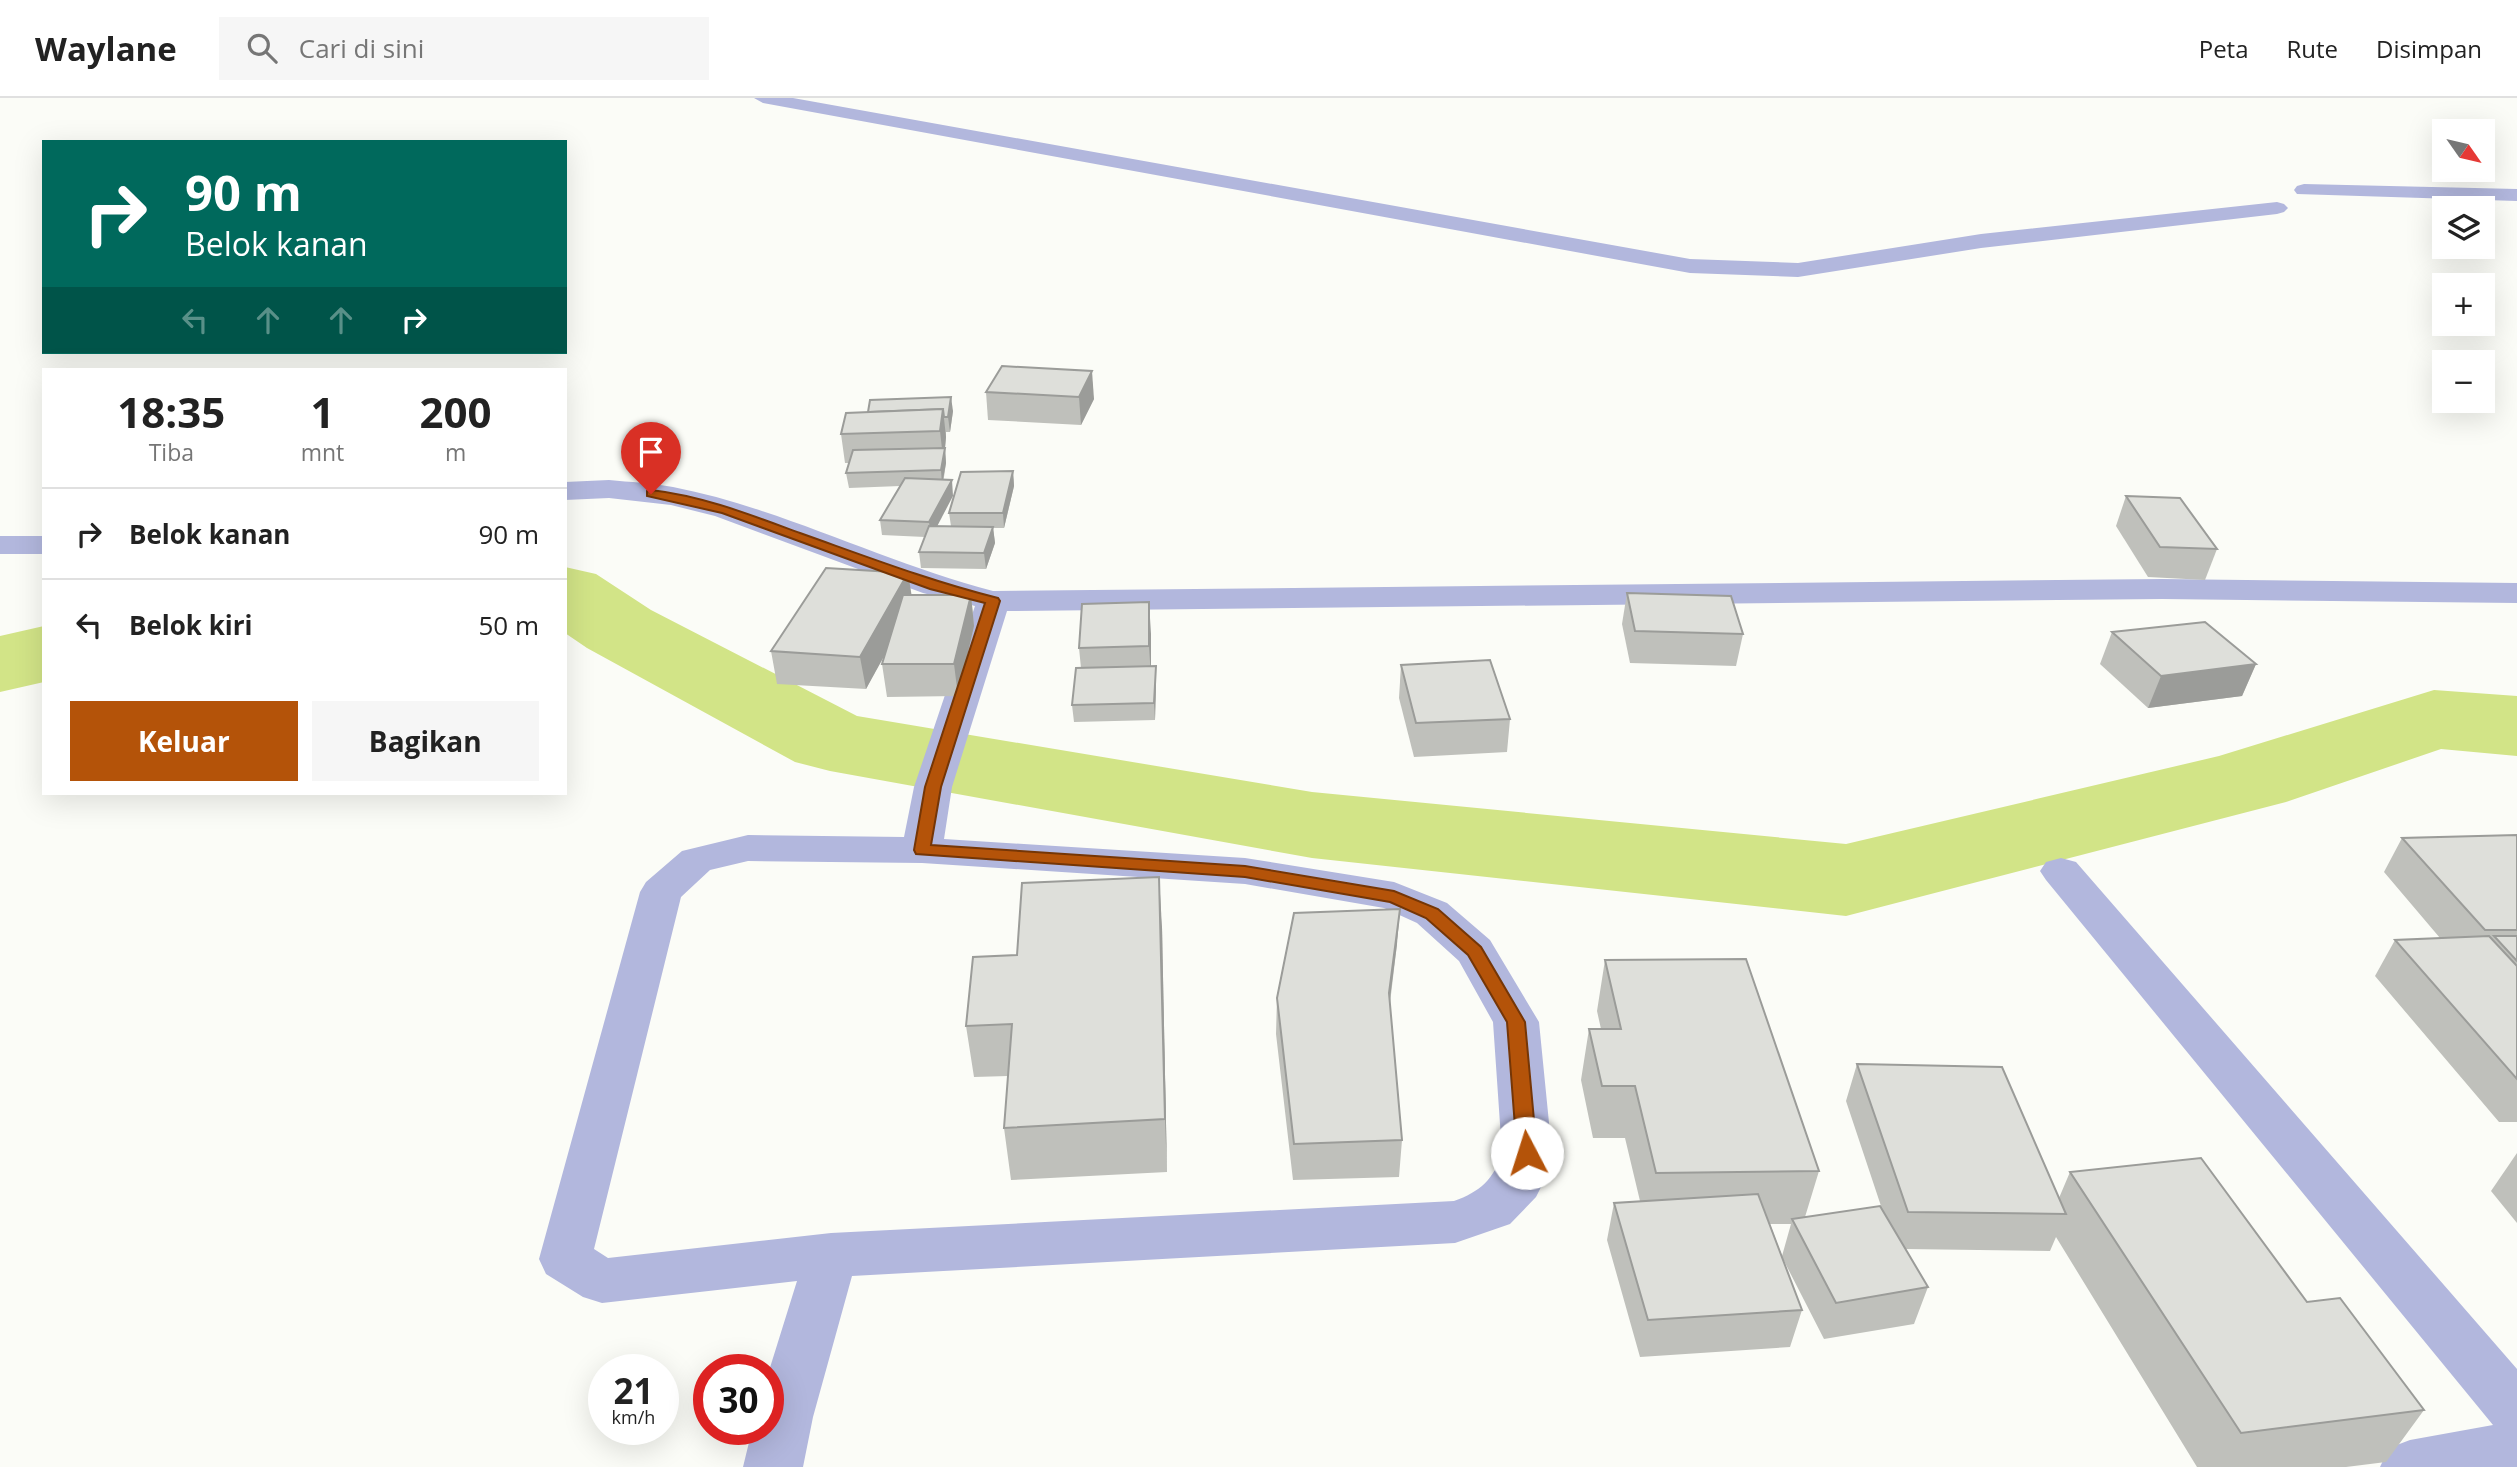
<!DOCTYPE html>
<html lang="id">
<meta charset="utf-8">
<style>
body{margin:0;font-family:"Open Sans",sans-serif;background:#f6f6f6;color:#222;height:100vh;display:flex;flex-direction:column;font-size:26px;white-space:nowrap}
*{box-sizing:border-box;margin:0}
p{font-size:23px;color:#767676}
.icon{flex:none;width:38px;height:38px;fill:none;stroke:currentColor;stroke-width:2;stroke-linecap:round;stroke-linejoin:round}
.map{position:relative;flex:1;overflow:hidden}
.drawer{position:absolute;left:42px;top:270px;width:525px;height:427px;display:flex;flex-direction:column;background:#fff;border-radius:0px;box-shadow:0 7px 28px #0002}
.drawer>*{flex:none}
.hud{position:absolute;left:42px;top:42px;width:525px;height:214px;border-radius:0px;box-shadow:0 7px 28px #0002;background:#00695c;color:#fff;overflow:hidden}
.needle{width:46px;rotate:124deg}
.tools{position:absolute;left:2432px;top:21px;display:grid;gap:14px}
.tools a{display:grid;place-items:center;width:63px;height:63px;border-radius:0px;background:#fff;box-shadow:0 7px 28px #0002;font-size:35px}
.speed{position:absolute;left:588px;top:1256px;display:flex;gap:14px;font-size:35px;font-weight:700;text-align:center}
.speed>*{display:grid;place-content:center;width:91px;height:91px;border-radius:50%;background:#fff;box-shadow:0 7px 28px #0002;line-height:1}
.speed small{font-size:18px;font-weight:400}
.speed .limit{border:10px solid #d22;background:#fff;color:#111}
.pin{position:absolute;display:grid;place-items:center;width:60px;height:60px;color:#fff;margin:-72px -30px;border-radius:50% 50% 50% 0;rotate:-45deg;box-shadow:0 0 7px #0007}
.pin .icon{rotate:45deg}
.me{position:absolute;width:77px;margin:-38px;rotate:355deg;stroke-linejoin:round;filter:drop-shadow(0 0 5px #0008)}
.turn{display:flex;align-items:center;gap:24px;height:147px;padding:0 28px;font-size:32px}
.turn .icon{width:91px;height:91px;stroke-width:2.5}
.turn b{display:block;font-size:49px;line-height:60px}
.lanes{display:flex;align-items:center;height:66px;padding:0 28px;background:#0003;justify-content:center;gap:35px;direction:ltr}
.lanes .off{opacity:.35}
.eta{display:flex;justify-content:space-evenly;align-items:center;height:119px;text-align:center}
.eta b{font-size:42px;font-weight:700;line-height:49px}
.primary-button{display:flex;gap:14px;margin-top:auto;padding:14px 28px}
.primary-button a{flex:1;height:80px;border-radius:0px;background:#b45309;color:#fff;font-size:28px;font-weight:700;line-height:80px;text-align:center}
.primary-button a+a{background:#f6f6f6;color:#222}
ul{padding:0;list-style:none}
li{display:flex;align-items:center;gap:21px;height:91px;padding:0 28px;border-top:2px solid #e0e0e0}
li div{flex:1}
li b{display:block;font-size:26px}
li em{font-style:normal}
header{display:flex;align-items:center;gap:42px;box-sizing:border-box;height:98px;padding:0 35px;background:#fff;border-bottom:2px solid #e0e0e0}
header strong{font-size:33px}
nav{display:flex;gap:38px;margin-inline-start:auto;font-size:24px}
.search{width:490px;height:63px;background:#f6f6f6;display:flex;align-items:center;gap:18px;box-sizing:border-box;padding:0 24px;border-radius:0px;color:#767676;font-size:26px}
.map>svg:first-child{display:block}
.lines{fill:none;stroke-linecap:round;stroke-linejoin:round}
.river{fill:#d2e487;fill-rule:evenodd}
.minor{fill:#b2b7dd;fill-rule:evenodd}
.wall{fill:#bfc0bb;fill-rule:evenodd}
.shaded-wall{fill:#9b9c99}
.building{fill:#dedfda;stroke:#9b9c99;stroke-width:2}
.route{fill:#b45309;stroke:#753606;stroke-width:2}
</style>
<header>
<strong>Waylane</strong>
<div class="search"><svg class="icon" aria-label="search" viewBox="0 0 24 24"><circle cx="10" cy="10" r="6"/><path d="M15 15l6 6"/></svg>Cari di sini</div>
<nav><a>Peta</a><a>Rute</a><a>Disimpan</a></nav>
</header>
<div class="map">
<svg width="2517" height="1369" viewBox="0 0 2517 1369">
<rect width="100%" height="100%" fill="#fbfcf7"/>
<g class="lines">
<g class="river">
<path d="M565,469L596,476L651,512L857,618L1312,694L1846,746L2219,658L2434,592L2517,598V658L2441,651L2286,704L1846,818L1312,760L830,673L795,664L587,550L565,535Z"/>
<path d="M44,528V584L0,594V538Z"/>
</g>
<g class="minor">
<path d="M754,0H793L1690,161L1798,165L1981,136L2277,104L2284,106L2288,110L2284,114L2277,116L1981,150L1798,179L1690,175L763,5Z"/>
<path d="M2304,86L2517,91V103L2297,96L2294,92L2297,88Z"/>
<path d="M609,382C630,384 652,385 673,389C781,410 885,465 993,493L2162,481L2517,485V505L2162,501L1007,513L952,689L944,741L1245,760L1394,784L1447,805L1490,842L1539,924L1552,1055L1543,1085L1536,1099L1510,1126L1455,1145L852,1178L813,1319L803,1369H743L752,1332H768V1276L797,1183L602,1205L583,1199L546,1176L539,1161L640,794L646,784L682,753L748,737L904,739L914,689L975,508L923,495L715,418L671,407L609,400L565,402V384ZM748,763L922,765L1245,786L1384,810L1417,825L1459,863L1493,924L1502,1055C1494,1081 1480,1094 1454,1103L831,1135L608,1160L594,1151L681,799L710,772Z"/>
<rect x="0" y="438" width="44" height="18"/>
<path d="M2061,760L2076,764L2517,1271V1369H2380L2389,1350L2410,1342L2493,1327L2046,782L2040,773L2046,764Z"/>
</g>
</g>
<g class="wall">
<path d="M1002,268L1094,301L1081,327L988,322L986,294Z"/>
<path d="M953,313L950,334H946V339L945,350L946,365L937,428H951L949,415L1013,373L1014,388L1004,430H993L995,445L986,471L921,470L919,454L925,439L882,437L880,422L900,388L849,390L846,375L849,365H845L841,336Z"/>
<path d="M2126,398L2217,451L2205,482L2148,479L2116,428Z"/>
<path d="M908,475L911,497H971L974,528L958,598L887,599L882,566L884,557L866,591L777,586L771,553Z"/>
<path d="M1627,495L1743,536L1736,568L1630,565L1622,526Z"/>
<path d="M2112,534L2256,566L2242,598L2148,610L2100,566Z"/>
<path d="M1151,536V568H1156V585L1155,622L1074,624L1072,607L1081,570L1079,550Z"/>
<path d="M1401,567L1510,621L1507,654L1414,659L1399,600Z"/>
<path d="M2517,737V1024H2499L2375,878L2395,842L2440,840L2384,774L2402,740Z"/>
<path d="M1162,829L1167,1074L1011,1082L1004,1030L1008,978L974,979L966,928L1017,857Z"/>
<path d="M1397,846L1390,905L1402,1042L1399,1079L1293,1082L1276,936L1277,900Z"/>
<path d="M1605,862L1819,1073L1805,1119L1881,1108L1846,1003L1857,966L2059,1100L2070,1074L2307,1204L2424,1312L2386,1364L2346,1369H2197L2056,1139L2050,1153L1905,1151L1928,1189L1914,1226L1824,1241L1783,1161L1802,1212L1790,1249L1640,1259L1607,1142L1614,1105L1640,1103L1625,1040H1593L1581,982L1589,931H1601L1597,913ZM1770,1126H1791L1782,1158Z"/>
<path d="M2517,1055V1125L2491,1093Z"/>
</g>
<g class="shaded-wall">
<path d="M1092,273L1094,301L1081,327L1079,299Z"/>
<path d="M951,299L953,313L950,334L948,319Z"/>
<path d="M943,311L946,339L945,350L946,365L942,387L941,372L943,360L940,333Z"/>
<path d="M1013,373L1014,388L1004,430L1003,415Z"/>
<path d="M952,382L953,398L931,440L929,424Z"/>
<path d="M993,429L995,445L986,471L984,455Z"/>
<path d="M908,475L913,506L866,591L860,559Z"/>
<path d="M971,497L974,528L958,598L954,566Z"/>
<path d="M1149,504L1151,536V580L1149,548Z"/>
<path d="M2256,566L2242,598L2148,610L2161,578Z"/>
<path d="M1156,568V585L1155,622L1154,605Z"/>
<path d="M1159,779L1162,829L1167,1074L1165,1021Z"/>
<path d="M1400,811L1397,846L1386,931L1389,895Z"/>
</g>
<g class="building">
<path d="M1002,268L1092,273L1079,299L986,294Z"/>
<path d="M951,299L948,319H944L943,311L868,314L870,302Z"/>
<path d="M943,311L940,333L841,336L846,315Z"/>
<path d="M945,350L941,372L846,375L853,352Z"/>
<path d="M1013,373L1003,415H949L961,374Z"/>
<path d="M905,380L952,382L929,424L880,422Z"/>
<path d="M2126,398L2180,400L2217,451L2160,449Z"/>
<path d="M929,428L993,429L984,455L919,454Z"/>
<path d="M826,470L908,475L860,559L771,553Z"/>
<path d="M1627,495L1731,498L1743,536L1635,533Z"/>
<path d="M903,497H971L954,566H882Z"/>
<path d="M1149,504V548L1079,550L1082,506Z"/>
<path d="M2205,524L2256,566L2161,578L2112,534Z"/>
<path d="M1490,562L1510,621L1416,625L1401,567Z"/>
<path d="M1156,568L1154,605L1072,607L1076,570Z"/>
<path d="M2517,737V832H2485L2402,740Z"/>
<path d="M1159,779L1165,1021L1004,1030L1012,926L966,928L973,859L1017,857L1022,785Z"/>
<path d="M1400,811L1389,895L1402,1042L1294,1046L1277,900L1294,815Z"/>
<path d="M2489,838L2517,868V981L2395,842Z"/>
<path d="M2494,838H2517V863Z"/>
<path d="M1746,861L1819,1073L1656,1075L1635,988H1602L1589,931H1621L1605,862Z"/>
<path d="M1857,966L2002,969L2066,1116L1908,1114Z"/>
<path d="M2201,1060L2307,1204L2340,1200L2424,1312L2241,1335L2070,1074Z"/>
<path d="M1758,1096L1802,1212L1648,1222L1614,1105Z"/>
<path d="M1880,1108L1928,1189L1836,1205L1792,1121Z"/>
</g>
<path class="route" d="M651,392C703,398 751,417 800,435C865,458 930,483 998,500L1000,503L941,689L931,747L1245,768L1394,793L1438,811L1481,849L1525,924L1537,1055L1534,1060L1527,1063L1520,1060L1517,1055L1507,924L1468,857L1426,820L1390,804L1245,779L916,756L914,752L925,689L985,505L930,491L722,415L647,398V393Z"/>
</svg>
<div class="tools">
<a><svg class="needle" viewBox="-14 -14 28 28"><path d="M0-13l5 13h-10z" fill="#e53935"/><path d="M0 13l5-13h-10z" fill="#767676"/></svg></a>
<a><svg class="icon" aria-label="layers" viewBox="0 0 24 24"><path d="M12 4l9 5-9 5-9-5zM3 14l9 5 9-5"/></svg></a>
<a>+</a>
<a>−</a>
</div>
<div class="speed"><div>21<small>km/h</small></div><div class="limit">30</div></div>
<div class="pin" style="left:651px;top:396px;background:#d93025"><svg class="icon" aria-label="arrive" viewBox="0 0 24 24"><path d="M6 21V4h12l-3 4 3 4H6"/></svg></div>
<svg class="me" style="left:1527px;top:1055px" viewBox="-20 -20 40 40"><circle r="19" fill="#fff"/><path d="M0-13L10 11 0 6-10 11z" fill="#b45309"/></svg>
<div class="hud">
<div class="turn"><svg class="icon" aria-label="right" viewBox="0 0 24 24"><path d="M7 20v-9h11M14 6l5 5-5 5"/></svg><div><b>90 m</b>Belok kanan</div></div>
<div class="lanes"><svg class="icon off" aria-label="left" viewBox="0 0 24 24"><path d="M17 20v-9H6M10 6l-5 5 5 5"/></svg><svg class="icon off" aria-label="ahead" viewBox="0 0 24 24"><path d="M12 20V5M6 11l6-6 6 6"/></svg><svg class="icon off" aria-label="ahead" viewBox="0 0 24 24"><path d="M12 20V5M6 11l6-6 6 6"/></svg><svg class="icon" aria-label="right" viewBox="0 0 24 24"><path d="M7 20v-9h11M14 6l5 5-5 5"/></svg></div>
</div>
<section class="drawer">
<div class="eta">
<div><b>18:35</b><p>Tiba</p></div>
<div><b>1</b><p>mnt</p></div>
<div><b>200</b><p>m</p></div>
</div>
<ul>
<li><svg class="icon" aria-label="right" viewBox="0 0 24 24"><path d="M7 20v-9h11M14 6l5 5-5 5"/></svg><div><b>Belok kanan</b></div><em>90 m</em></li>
<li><svg class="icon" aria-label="left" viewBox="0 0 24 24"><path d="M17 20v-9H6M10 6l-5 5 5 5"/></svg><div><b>Belok kiri</b></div><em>50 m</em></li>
</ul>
<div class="primary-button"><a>Keluar</a><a>Bagikan</a></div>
</section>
</div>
